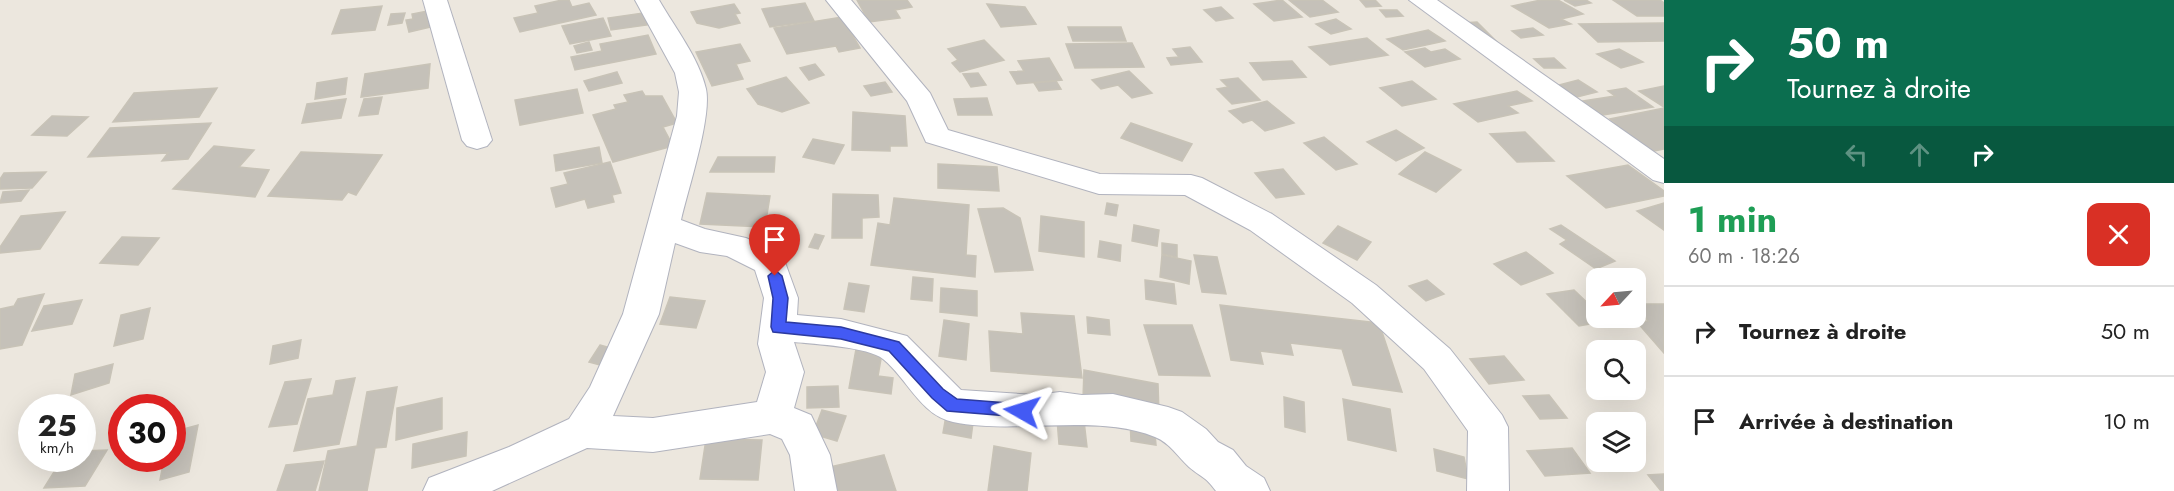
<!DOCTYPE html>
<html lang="fr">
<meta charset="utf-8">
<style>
body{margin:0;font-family:Jost,sans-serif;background:#f2f2f2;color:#222;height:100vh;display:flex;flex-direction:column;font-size:22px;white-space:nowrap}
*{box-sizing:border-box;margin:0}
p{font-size:20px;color:#767676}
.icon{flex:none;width:33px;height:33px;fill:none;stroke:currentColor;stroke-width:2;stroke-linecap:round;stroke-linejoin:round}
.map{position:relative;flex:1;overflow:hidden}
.drawer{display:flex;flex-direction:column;background:#fff;width:510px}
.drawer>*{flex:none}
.banner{background:#0b6e4f;color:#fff;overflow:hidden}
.needle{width:39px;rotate:244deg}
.tools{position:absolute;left:1586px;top:268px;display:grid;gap:12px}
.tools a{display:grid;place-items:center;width:60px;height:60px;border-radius:12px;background:#fff;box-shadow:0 6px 24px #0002;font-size:30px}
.speed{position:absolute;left:18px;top:394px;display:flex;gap:12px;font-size:30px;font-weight:700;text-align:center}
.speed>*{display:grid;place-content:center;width:78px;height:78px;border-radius:50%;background:#fff;box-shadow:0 6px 24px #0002;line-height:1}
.speed small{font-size:15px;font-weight:400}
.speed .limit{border:9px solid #d22;background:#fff;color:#111}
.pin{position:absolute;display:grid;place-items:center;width:51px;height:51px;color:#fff;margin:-62px -26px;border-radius:50% 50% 50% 0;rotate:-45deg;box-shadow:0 0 6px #0007}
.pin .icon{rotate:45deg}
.me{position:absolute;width:66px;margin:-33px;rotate:276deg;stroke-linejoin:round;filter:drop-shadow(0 0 4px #0008)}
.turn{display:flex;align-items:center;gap:21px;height:126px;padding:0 24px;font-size:27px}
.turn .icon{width:78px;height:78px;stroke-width:2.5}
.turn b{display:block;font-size:42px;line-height:51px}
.lanes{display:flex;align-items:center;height:57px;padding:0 24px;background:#0003;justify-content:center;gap:30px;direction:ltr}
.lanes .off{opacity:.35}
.round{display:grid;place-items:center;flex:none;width:63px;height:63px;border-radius:12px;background:#f2f2f2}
.overview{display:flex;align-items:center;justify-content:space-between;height:102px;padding:0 24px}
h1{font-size:36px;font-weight:700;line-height:45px;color:#1e9e55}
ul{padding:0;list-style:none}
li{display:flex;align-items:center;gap:18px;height:90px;padding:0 24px;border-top:2px solid #e0e0e0}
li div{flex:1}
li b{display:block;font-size:22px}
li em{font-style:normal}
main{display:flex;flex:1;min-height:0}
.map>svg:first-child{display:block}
.building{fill:#c5c1b9;stroke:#c8c3b7;stroke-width:1.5}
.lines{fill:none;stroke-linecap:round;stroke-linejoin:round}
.minor-casing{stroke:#b1b3be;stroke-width:2}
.minor{fill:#fff;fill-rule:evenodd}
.route{fill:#435af4;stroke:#2c3a9f;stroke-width:1.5}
</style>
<main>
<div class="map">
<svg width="1664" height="491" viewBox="0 0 1664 491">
<rect width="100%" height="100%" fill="#ece7de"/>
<g class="building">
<path d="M562,0H569L572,7L589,3L596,15L520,32L514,18L538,13L535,6Z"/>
<path d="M857,0H907L912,7L895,10L900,18L869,22Z"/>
<path d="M1282,0L1302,17L1274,21L1254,4Z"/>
<path d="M1289,0H1322L1338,12L1310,17Z"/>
<path d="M1360,0H1375L1381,6L1366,7Z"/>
<path d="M1541,0H1558L1583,14L1561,19L1571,24L1549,28L1512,6Z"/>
<path d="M1564,0H1586L1591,3L1575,6Z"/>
<path d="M1613,0H1660L1664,3V16H1637Z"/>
<path d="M805,3L814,21L770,27L762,9Z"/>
<path d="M734,4L740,13L735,14L740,23L719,28L697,23L691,12Z"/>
<path d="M987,4L1025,7L1036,24L1001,27Z"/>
<path d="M382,6L375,30L332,34L341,10Z"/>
<path d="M1221,7L1233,18L1216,21L1204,10Z"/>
<path d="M433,10L431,27L409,32L406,20L413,19L412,14Z"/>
<path d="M1380,10H1397L1403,16L1386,17Z"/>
<path d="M405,13L402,23L388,25L391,14Z"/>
<path d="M643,13L647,25L611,30L608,18Z"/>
<path d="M842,17L860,48L839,52L836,46L787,54L774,28Z"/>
<path d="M603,18L611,36L570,44L562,26Z"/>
<path d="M1336,19L1351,29L1331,34L1316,24Z"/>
<path d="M1477,22L1498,43H1484L1463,23Z"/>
<path d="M1664,23V41L1598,42L1579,24Z"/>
<path d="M1068,27H1121L1126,41H1073Z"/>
<path d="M1533,28L1543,35L1521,38L1512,31Z"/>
<path d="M1428,30L1445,41L1403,50L1387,39Z"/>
<path d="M648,35L656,54L575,70L571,57L602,51L600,44Z"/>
<path d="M1367,38L1388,55L1330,65L1309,47Z"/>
<path d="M984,40L1004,60L960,72L952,63L958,60L948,49Z"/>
<path d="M589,42L592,50L577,53L574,46Z"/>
<path d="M1132,43L1144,67L1075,68L1066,44Z"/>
<path d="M740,44L750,61L736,64L743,79L712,86L696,52Z"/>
<path d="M1190,47L1202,62L1171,65L1167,58L1179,57L1173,49Z"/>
<path d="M1425,48L1431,52L1445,49L1460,59L1425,67L1405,52Z"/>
<path d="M1619,49L1643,62L1621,68L1597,54Z"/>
<path d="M1049,58L1062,80L1017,84L1010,72L1024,71L1018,61Z"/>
<path d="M1554,58L1565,68H1544L1534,59Z"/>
<path d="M1292,61L1306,77L1263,80L1250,63Z"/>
<path d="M430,64L428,88L361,97L365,74Z"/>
<path d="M815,64L824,75L809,80L800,68Z"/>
<path d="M1129,71L1152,93L1132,98L1118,85L1101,89L1092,80Z"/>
<path d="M617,72L622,83L589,91L584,81Z"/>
<path d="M978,73L986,85L971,87L963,74Z"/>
<path d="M786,77L809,103L782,112L758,104L747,89Z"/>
<path d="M347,78L345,94L315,99L317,83Z"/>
<path d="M1238,78L1260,100L1232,104L1217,89L1228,87L1221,80Z"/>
<path d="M1578,80L1597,92L1573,98L1555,86Z"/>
<path d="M1056,81L1061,89L1039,91L1034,83Z"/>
<path d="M1412,81L1436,99L1402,106L1380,88Z"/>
<path d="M885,82L892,92L871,96L864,86Z"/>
<path d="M1664,86V107L1639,91Z"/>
<path d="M217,88L199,117L113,122L134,93Z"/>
<path d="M1626,88L1653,107L1603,115L1583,101L1615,96L1608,91Z"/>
<path d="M577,89L583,113L520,125L515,100Z"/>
<path d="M642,91L645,96H662L677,123L663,127L673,146L613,162L593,115L616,109L614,105L628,102L624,95Z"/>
<path d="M1517,91L1532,101L1508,106L1518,113L1478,122L1454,104Z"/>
<path d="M382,97L378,114L359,116L364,99Z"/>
<path d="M987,98L992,115H958L954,99Z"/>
<path d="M346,99L341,118L302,123L307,104Z"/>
<path d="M1267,101L1294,123L1265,131L1252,120L1243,123L1229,111Z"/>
<path d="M1664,108V149L1645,153L1607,126L1616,124L1610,119Z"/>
<path d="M853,112L905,116L907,146H890V151L852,150Z"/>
<path d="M52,116L88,117L67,136L32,135Z"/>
<path d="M211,123L188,159L162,161L168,153L88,157L110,128Z"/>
<path d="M1131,123L1192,144L1182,161L1121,138Z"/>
<path d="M1396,130L1424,148L1396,161L1367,142Z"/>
<path d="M1525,132L1554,161L1517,162L1490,134Z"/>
<path d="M1324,137L1357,164L1336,170L1304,143Z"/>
<path d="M813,139L844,145L834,164L803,157Z"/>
<path d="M214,146L254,150L239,167L269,170L255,197L173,189Z"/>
<path d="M599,147L602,163L556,171L554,155Z"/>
<path d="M301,152L382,155L356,195L348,192L342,200L268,196Z"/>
<path d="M1425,152L1461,170L1436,192L1399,174Z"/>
<path d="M718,157H775L774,172H710Z"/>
<path d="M610,162L621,193L612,195L614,202L588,208L585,199L556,207L551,188L568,184L564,173Z"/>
<path d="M938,164L997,167L999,191L938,188Z"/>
<path d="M1628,165L1664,191V196L1606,208L1567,176Z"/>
<path d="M1283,169L1304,194L1276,198L1255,173Z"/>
<path d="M46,172L32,188L0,189V179L4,173Z"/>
<path d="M29,190L21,201L0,203L3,192Z"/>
<path d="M707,193L770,196L765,227L700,224Z"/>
<path d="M833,194L878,195L879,217L862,218V238H832Z"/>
<path d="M894,198L969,205L966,255L976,256L975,277L871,265L878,223L890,225Z"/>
<path d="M1107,203L1118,205L1116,216L1105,214Z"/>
<path d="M1664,203V230L1637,211Z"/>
<path d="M1003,208L1020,218L1033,270L995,272L978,209Z"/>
<path d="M65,212L40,249L0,253V247L21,216Z"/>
<path d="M1041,216L1084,222V257L1039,251Z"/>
<path d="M1134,225L1159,230L1157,246L1132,241Z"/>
<path d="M1561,225L1615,261L1596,269L1560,244L1567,240L1550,229Z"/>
<path d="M1338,226L1371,242L1357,260L1323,243Z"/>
<path d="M771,232L789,236L779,258L760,253Z"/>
<path d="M815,234L824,236L818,249L809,247Z"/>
<path d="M122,237L159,238L138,265L100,263Z"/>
<path d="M1100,241L1121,245L1120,261L1098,257Z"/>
<path d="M1162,243L1177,245V257L1162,254Z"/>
<path d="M1526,252L1553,273L1521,285L1494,264Z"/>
<path d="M1162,255L1191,261L1189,284L1160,277Z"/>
<path d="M1194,255L1217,257L1226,294L1202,292Z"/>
<path d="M913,277L933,279L932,301L911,299Z"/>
<path d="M1145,280L1174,284L1176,304L1146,299Z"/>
<path d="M1427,280L1444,294L1426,301L1409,286Z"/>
<path d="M849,283L869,286L864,312L844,309Z"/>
<path d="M941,288L977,291V316L940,312Z"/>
<path d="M1574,290L1596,311V318L1607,321L1579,326L1547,294Z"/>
<path d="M44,294L22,345L0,349V309L14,306L18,299Z"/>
<path d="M670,297L705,301L696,328L660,324Z"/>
<path d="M82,300L72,324L32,331L44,306Z"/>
<path d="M1635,304H1664V353L1637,322L1648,321Z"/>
<path d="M1220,305L1379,323L1402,392L1353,385L1342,349L1290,343L1293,355L1260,351L1263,364L1231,360Z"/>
<path d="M150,308L143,339L114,346L121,315Z"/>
<path d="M1021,313L1074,316L1082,378L991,371L989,331L1023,334Z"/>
<path d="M1087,317L1109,320L1110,335L1088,333Z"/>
<path d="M944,320L969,324L966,360L939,356Z"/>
<path d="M1144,325H1192L1210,376L1159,375Z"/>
<path d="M301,340L298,358L270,364L273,346Z"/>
<path d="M600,345L621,351L611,368L589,362Z"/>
<path d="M856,349L882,353L878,376L893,378L891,394L849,388Z"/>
<path d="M1504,356L1524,380L1489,384L1470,359Z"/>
<path d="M113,364L109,383L71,395L75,374Z"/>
<path d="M1084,370L1158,384L1159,414L1083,399Z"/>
<path d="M355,378L339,444L294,451L308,399L333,395L336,381Z"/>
<path d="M311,379L297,424L269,427L285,382Z"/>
<path d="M838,386L839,407L807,408V387Z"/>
<path d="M397,387L386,447L375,448L367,491H319L328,451L357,446L367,392Z"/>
<path d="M1549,395L1567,418L1540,419L1523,396Z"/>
<path d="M1284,397L1304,402L1305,432L1285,427Z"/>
<path d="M442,398V429L396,440L397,408Z"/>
<path d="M1343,399L1390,409L1396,451L1348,440Z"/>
<path d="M822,410L846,416L837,441L813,434Z"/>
<path d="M947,410L974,415L971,438L943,433Z"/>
<path d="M1057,419L1084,421L1087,447L1059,444Z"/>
<path d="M1130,419L1154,422L1156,445L1131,441Z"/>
<path d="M198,425L189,472L160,480L164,459H172V432Z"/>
<path d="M467,432L466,456L412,468L413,444Z"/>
<path d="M706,439L762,440L758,480L700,479Z"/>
<path d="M994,446L1031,453L1027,491H988Z"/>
<path d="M1572,448L1590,473L1545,476L1527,451Z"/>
<path d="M1434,449L1464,457L1468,479L1437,471Z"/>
<path d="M107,450L85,486L44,488L62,459H82V451Z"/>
<path d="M884,455L896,491H831L825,468Z"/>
<path d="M324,461L315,491H277L286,465Z"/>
<path d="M1664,474V491H1661L1648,475Z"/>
</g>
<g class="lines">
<defs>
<g id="minor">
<path d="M423,0H447L492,140L487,146L477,149L467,146L462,140Z"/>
<path d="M635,0H659C675,28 699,58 706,89C712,117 688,189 681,220L705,229L746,238L782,254L798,298L797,315L841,319L907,336L961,390L1035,395L1060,392L1082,395L1113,394L1168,407L1182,412L1206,429L1218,442L1233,450L1246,466L1264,478L1270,491H1216C1204,475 1202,478 1189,467C1178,457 1170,443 1155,437C1095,413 1016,435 953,422C920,415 907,378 883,359C869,347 814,344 794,342L804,372L794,408L811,415L830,455L837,491H795L790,455L782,439L770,434L653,452L587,448L492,491H423L429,478L509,447L569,419L590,387L623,314L677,116L679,92L675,73ZM675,243L700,252L727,256L755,270L764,298L758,344L766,372L757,402L653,418L613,416L659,314Z"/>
<path d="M826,0H851L930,93L948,130L1100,174L1191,175L1202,178L1272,214L1376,285L1450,349L1502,415L1508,427L1509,491H1467L1468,431L1424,369L1352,303L1250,230L1185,195L1099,194L926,142L907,101Z"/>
<path d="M1409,0H1437L1664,159V183L1653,180Z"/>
</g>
</defs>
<use href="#minor" class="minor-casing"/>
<use href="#minor" class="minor"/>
</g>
<path class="route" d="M775,270L782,276L788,298L786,322L841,327L899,342L943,389L957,399L1022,404L1028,406L1030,411L1028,415L1022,417L947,411L932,398L889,351L841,339L773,332L771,327L773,298L768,276Z"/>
</svg>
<div class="tools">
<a><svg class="needle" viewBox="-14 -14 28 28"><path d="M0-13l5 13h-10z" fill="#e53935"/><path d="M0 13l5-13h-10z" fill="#767676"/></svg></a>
<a><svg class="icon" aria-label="search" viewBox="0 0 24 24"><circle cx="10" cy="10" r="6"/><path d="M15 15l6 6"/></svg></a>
<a><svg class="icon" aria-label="layers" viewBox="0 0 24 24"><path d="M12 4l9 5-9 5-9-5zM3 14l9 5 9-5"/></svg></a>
</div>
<div class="speed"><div>25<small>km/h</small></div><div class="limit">30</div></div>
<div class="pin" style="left:775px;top:276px;background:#d93025"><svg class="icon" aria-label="arrive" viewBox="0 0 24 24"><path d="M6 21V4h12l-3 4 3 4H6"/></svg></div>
<svg class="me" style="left:1022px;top:411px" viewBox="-20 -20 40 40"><path d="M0-17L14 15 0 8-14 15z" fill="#435af4" stroke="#fff" stroke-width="4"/></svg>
</div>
<section class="drawer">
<div class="banner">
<div class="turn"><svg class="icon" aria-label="right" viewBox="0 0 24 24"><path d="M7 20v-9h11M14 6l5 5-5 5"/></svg><div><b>50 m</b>Tournez à droite</div></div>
<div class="lanes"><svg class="icon off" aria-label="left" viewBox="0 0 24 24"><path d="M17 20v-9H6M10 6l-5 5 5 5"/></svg><svg class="icon off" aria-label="ahead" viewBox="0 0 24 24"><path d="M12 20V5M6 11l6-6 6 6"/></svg><svg class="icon" aria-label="right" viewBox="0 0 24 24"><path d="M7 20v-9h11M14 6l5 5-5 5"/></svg></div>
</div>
<div class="overview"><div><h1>1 min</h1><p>60 m · 18:26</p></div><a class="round" style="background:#d93025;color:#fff"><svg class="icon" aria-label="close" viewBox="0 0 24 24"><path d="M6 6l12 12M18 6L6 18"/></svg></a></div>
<ul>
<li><svg class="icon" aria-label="right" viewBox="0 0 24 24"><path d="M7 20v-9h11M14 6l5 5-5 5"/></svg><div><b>Tournez à droite</b></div><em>50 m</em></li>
<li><svg class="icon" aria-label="arrive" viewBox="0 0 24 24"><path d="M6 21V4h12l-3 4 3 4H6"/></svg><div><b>Arrivée à destination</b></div><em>10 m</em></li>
</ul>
</section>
</main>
